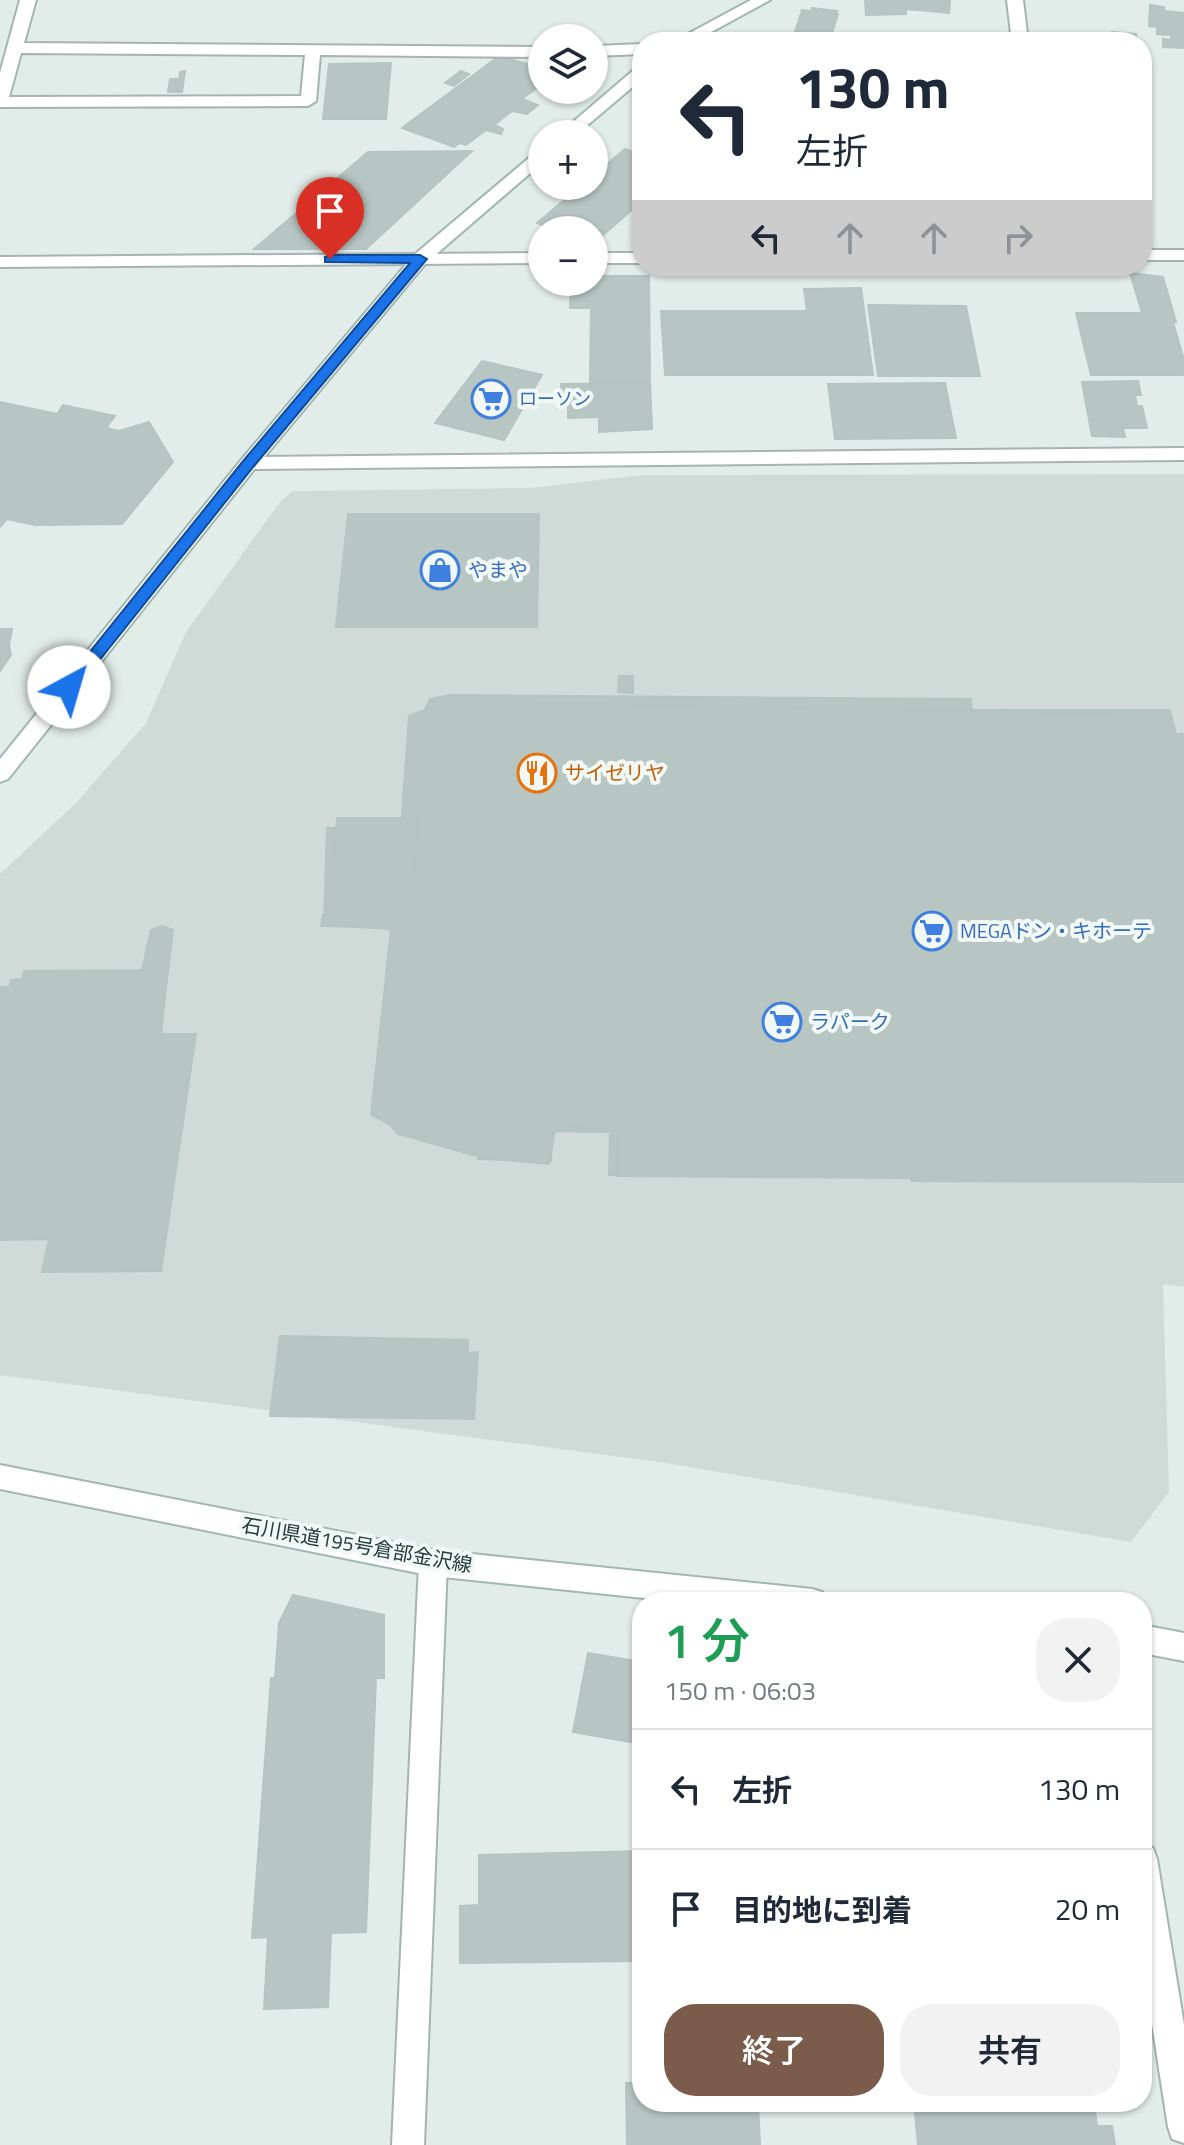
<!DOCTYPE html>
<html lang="ja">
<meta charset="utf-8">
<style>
body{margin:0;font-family:"Titillium Web","Noto Sans JP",sans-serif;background:#f2f2f3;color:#1f2937;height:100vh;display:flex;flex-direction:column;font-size:30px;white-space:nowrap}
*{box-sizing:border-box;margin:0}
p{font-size:26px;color:#747a83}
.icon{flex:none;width:44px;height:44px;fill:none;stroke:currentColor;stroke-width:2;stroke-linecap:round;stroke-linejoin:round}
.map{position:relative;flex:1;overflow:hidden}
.panel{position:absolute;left:632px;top:1592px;width:520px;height:520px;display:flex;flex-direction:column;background:#fff;border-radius:32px;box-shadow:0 2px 6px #0004}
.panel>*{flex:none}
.guide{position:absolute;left:632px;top:32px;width:520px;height:244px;border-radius:32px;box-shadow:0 2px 6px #0004;background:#fff;color:#1f2937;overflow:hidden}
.tools{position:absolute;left:528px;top:24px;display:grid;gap:16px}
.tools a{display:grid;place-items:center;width:80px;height:80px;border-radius:50%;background:#fff;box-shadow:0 2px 6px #0004;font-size:40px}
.pin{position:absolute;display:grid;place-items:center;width:68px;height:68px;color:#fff;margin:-82px -34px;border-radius:50% 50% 50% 0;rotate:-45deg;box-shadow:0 0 8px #0007}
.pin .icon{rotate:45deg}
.me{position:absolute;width:88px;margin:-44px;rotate:39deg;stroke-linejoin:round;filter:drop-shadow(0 0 6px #0008)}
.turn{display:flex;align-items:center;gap:28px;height:168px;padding:0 32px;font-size:36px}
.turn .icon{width:104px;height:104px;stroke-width:2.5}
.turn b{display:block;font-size:56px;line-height:68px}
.lanes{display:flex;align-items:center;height:76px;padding:0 32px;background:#0003;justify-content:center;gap:40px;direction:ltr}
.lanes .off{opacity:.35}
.round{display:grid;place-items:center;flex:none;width:84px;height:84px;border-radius:32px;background:#f2f2f3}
.headline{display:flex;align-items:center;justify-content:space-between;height:136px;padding:0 32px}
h1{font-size:48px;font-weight:600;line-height:60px;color:#1e9e55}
.action{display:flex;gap:16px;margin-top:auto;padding:16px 32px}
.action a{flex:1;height:92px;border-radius:32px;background:#7b5b49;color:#fff;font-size:32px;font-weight:600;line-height:92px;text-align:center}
.action a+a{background:#f2f2f3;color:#1f2937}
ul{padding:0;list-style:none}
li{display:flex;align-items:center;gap:24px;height:120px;padding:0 32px;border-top:2px solid #e0e1e3}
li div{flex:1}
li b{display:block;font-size:30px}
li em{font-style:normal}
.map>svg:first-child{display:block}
.built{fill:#d0dbd8}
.building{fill:#b7c6c2;stroke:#b5c5c1;stroke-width:2}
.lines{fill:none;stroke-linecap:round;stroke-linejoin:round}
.minor-casing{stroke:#a5b4b1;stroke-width:4}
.secondary-casing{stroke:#a1b7b2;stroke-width:4}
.minor{fill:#fff;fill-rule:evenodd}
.secondary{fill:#fff;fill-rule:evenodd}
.route{fill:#1a73e8;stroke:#114b97;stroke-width:2}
.labels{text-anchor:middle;stroke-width:8;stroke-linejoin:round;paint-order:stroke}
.far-shop-label{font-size:18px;fill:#366cbe;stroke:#f2f8f6;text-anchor:start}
.shop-label{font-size:20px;fill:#366cbe;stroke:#f2f8f6;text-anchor:start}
.food-label{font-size:20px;fill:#c56008;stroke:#f2f8f6;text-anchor:start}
.street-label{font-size:20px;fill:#233c39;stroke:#f2f8f6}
</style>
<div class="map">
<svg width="1184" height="2145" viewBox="0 0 1184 2145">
<rect width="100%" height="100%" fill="#e2ece9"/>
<path class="built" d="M1184,474V1287L1163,1284L1169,1492L1131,1542L666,1463L0,1375V874L76,803L146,723L186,632L280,502L292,491L530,488L642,475Z"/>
<g class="building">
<path d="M865,0H950L949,13L906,9V14L866,15Z"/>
<path d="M1150,5L1164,7V11L1184,13V48L1163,47V39L1171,40V35L1157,34V27L1149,26Z"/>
<path d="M812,8L837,11L835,14H838L829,42L792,41L802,10L811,11Z"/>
<path d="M1112,32L1136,34L1137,42H1039V33L1112,37Z"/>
<path d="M499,56L542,68V84L522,99L538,105L527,114L512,111L494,125L503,129L501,134L486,130L466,145L460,143L454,147L402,128Z"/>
<path d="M391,63L386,119H323L329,64Z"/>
<path d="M185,71L182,92H168L170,79H179L180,72Z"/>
<path d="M461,71L469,74L454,86L445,83Z"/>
<path d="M625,149L642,155V201L594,243V230H555L537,223L581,186H594V175Z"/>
<path d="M472,151L366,249H254L368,152Z"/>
<path d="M1130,273L1163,277L1176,322H1173L1184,360V375H1091L1076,313H1142Z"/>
<path d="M594,276H649L650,383L590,382L591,308H570L571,282H594Z"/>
<path d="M861,288L873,375H665L661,311H807L804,289Z"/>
<path d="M868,305L966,306L980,376H878Z"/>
<path d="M482,361L542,375L504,440L435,423Z"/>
<path d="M1138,381L1141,395H1135L1137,406H1142L1147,428H1123L1125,437L1092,436L1082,382Z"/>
<path d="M650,383L652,429L599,432V417L568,418V401H563L561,396V384Z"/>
<path d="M945,383L956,438L835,439L828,384Z"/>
<path d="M0,402L57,414L63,405L115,416L106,428L119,431L149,422L173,462L122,524L35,525L7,519L0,527Z"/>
<path d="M348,514H539L537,627H336Z"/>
<path d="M0,629H12L9,645L11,655L0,671Z"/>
<path d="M619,676H633V693L618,692Z"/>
<path d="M450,695L971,699L972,710H1170L1176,734H1184V1182L911,1181V1176L609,1175L610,1132L552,1131L551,1161L478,1159V1143L422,1140L398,1134L383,1117L379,1106L384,1039L402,1041L425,709L430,699Z"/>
<path d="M448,701L1165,715L1181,750H1184V1180L617,1176L618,1131L556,1125L549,1164L484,1158L420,1140L371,1115L391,929L324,925L327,828L401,829L409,716Z"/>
<path d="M337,818H418L412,906H330Z"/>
<path d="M323,915L362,916L361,927L321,926Z"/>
<path d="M162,926L173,930L165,997H0V987H9L11,980L22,979L24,971L142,970L151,930Z"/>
<path d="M0,997H165L161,1034H196L161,1271L42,1272L49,1239L0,1240Z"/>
<path d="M280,1336L468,1340V1353L478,1352L474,1419L270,1416Z"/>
<path d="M293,1595L384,1615V1678H376L366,1932L331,1933L328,2007L264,2009L268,1937L252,1938L271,1678H275L279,1623Z"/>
<path d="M588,1653L642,1662V1744L573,1732Z"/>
<path d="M642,1851V1961L460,1963V1906L479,1905V1855Z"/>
<path d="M626,2083H642V2102H758L760,2145H627Z"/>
<path d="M914,2102H1094L1097,2126H1112L1115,2145H918Z"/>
</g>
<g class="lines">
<defs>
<g id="minor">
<path d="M20,0H36L24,43L542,47V57L320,55L316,101L308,106L0,107V73ZM21,53L305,55L301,96L9,97Z"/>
<path d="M1007,0H1023L1028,42H1012Z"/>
<path d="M642,44V54L594,56V46Z"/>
<rect x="1142" y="250" width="42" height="10"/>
<path d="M542,253V263L0,267V257Z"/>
<rect x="594" y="253" width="48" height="10"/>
<path d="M1184,448V460L249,469L240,463L249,457Z"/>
<path d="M433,1550L443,1554L447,1563L424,2145H392L419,1563L423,1554Z"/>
<path d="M1142,1844L1153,1848L1157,1859L1184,2025V2143L1172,2139L1168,2127L1142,1959Z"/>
</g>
<g id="secondary">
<path d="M751,0H770L693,42H673Z"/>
<path d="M642,66V79L577,134H559L636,68Z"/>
<path d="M542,150V163L426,263L256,467L8,779L0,782V759L242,459L414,255L536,152Z"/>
<path d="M0,1465L433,1550L812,1589L822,1592L826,1602H682L433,1576L0,1489Z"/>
<path d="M1142,1625L1184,1633V1661L1142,1653Z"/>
</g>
</defs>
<use href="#minor" class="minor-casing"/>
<use href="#secondary" class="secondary-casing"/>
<use href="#minor" class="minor"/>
<use href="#secondary" class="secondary"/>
</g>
<path class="route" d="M330,255H420L427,259L254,466L75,691H64V684L244,460L410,263L325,262V257Z"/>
<defs>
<symbol id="supermarket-ring" viewBox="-11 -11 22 22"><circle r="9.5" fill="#f2f8f6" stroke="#3f7fe0" stroke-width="1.5"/><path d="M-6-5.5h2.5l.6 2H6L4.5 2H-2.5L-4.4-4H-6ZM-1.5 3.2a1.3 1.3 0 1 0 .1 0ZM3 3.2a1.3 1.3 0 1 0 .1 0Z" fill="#3f7fe0"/></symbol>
<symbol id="shop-ring" viewBox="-11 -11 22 22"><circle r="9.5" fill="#f2f8f6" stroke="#3f7fe0" stroke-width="1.5"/><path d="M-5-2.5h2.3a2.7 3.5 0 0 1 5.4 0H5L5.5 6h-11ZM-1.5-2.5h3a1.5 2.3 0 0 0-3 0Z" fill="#3f7fe0"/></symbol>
<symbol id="restaurant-ring" viewBox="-11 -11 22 22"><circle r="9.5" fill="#f2f8f6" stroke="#e8710a" stroke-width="1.5"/><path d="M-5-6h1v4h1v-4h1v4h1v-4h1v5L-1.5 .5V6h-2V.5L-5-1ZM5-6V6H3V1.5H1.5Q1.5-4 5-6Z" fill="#e8710a"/></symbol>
</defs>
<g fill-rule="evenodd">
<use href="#supermarket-ring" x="469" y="377" width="44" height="44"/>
<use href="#shop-ring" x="418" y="548" width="44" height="44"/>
<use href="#restaurant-ring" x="515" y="751" width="44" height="44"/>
<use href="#supermarket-ring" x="910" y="909" width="44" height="44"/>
<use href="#supermarket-ring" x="760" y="1000" width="44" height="44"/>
</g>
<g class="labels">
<g class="far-shop-label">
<text x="519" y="405">ローソン</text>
</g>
<g class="shop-label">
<text x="468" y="577">やまや</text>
<text x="960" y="938">MEGAドン・キホーテ</text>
<text x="810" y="1029">ラパーク</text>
</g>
<g class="food-label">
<text x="565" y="780">サイゼリヤ</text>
</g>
<g class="street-label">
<text transform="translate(357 1545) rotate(10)" y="7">石川県道195号倉部金沢線</text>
</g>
</g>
</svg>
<div class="tools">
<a><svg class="icon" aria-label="layers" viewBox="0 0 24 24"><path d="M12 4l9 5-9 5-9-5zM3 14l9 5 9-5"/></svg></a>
<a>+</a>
<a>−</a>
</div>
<div class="pin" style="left:330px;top:259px;background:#d93025"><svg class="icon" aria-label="arrive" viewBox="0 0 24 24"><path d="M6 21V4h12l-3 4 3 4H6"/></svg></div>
<svg class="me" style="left:69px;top:687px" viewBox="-20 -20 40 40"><circle r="19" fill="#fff"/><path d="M0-13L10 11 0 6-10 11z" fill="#1a73e8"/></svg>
<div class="guide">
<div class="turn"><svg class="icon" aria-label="left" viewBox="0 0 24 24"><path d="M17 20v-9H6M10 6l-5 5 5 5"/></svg><div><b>130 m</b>左折</div></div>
<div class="lanes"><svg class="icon" aria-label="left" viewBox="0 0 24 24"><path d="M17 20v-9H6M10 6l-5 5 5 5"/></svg><svg class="icon off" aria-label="ahead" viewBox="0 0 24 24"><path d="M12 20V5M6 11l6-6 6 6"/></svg><svg class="icon off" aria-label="ahead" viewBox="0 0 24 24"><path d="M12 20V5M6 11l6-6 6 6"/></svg><svg class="icon off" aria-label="right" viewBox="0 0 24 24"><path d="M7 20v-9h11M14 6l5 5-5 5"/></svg></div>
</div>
<section class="panel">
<div class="headline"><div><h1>1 分</h1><p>150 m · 06:03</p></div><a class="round"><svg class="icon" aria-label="close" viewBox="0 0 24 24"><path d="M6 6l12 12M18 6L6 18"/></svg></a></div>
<ul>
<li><svg class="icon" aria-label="left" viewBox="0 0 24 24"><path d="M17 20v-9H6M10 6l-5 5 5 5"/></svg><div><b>左折</b></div><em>130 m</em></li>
<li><svg class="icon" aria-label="arrive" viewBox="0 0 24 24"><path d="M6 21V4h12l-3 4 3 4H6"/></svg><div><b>目的地に到着</b></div><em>20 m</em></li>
</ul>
<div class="action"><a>終了</a><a>共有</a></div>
</section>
</div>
